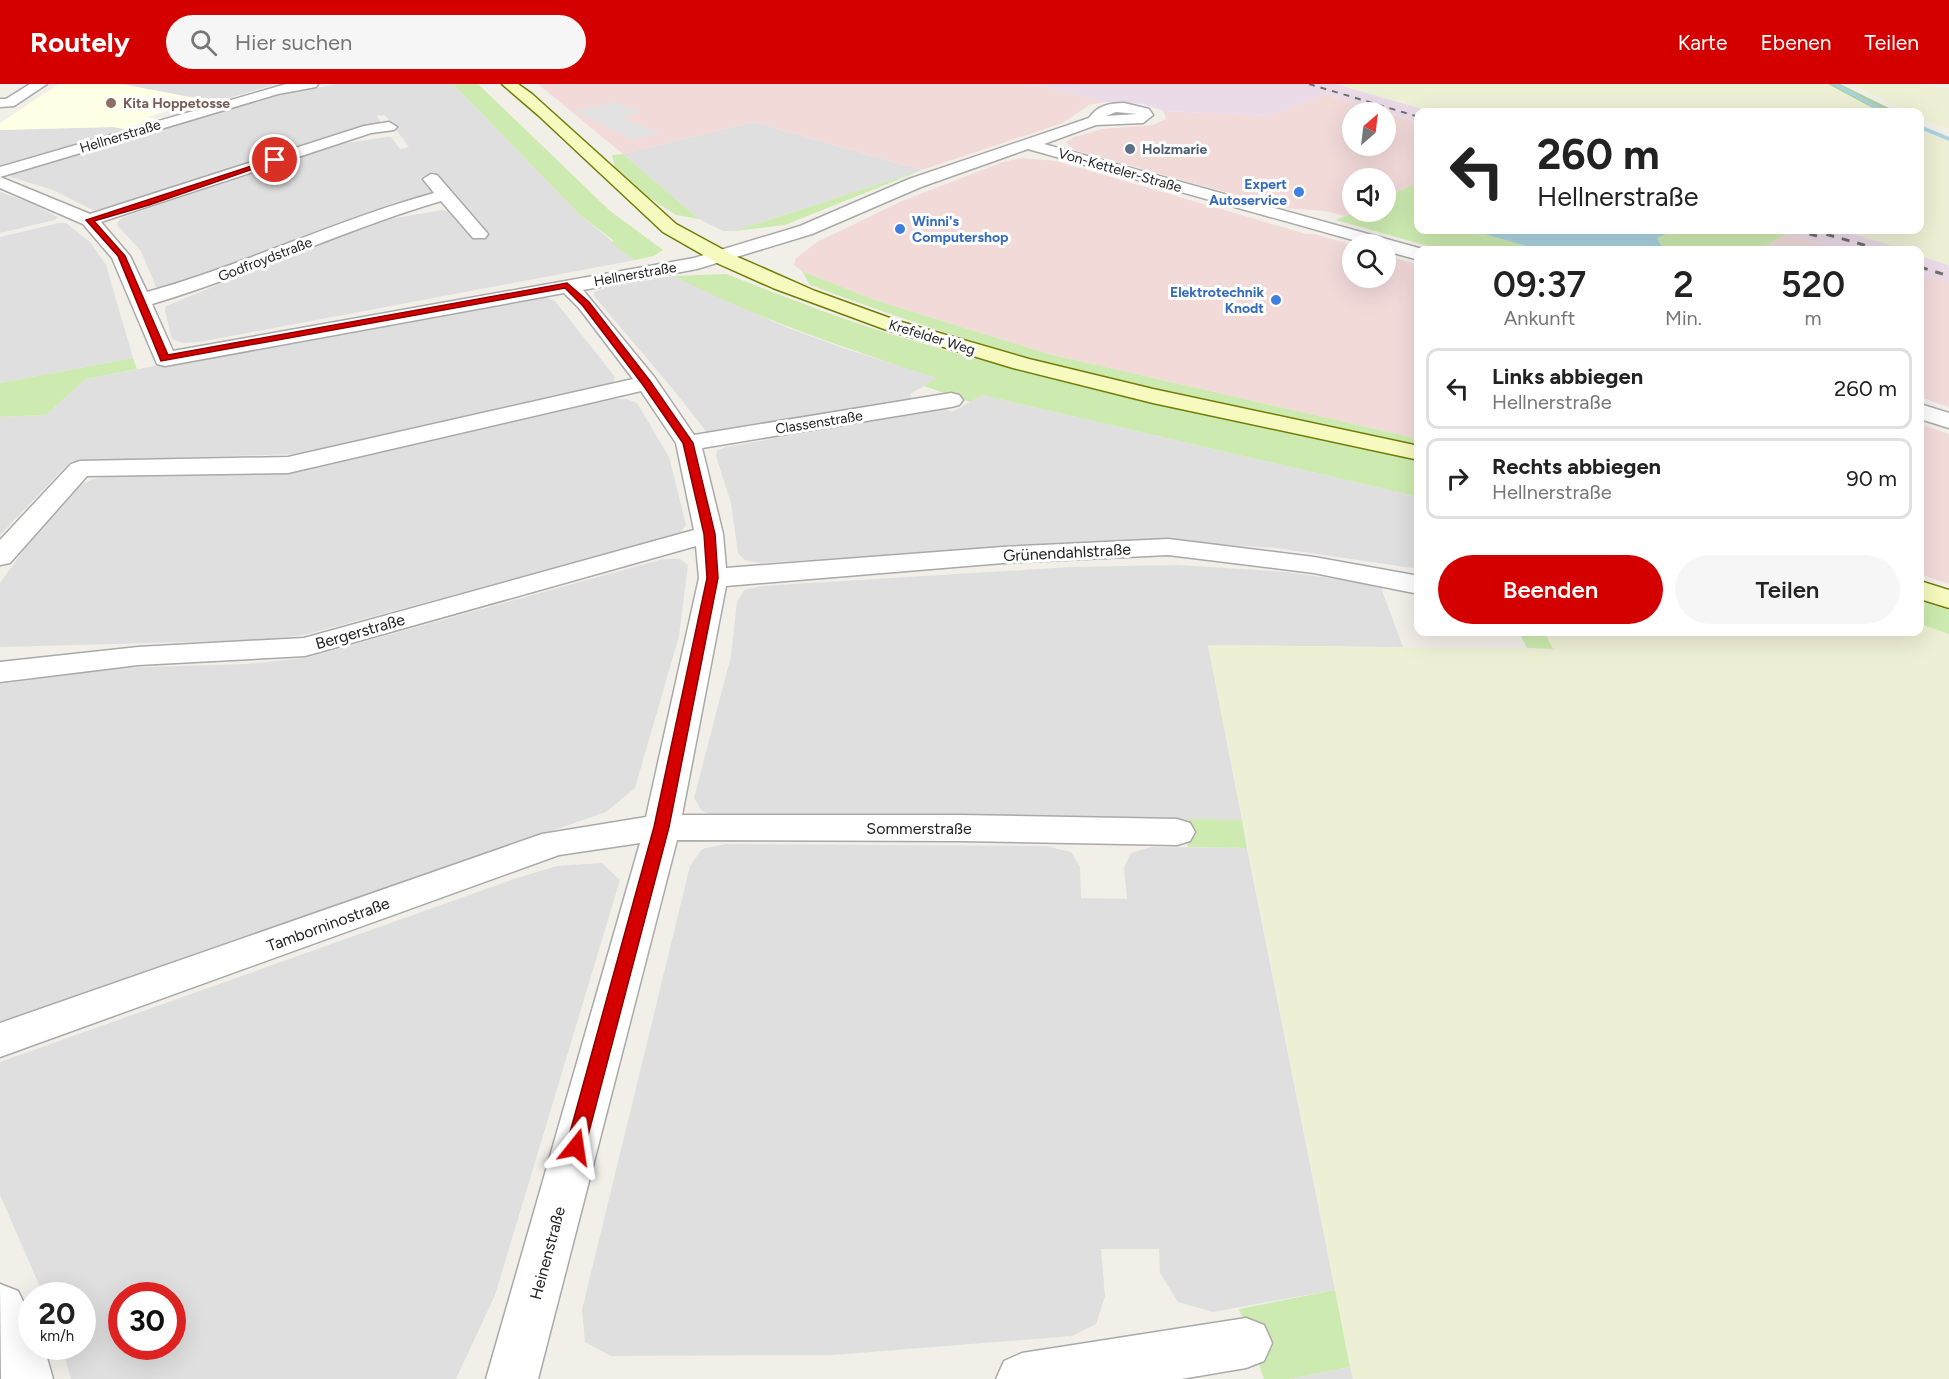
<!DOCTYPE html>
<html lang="de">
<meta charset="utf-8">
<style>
body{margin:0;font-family:Figtree,sans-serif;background:#f6f6f6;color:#222;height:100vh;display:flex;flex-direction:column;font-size:22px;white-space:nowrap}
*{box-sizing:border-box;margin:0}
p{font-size:20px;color:#767676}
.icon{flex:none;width:33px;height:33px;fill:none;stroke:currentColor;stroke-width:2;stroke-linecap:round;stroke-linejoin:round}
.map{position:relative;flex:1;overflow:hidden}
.side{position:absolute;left:1414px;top:162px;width:510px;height:390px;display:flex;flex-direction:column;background:#fff;border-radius:12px;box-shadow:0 6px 24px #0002}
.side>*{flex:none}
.guide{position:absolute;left:1414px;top:24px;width:510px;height:126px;border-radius:12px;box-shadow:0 6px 24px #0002;background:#fff;color:#222;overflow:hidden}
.needle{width:39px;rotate:28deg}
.fabs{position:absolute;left:1342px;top:18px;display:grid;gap:12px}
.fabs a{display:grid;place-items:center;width:54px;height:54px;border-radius:50%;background:#fff;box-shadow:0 6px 24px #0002;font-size:30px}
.speed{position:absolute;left:18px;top:1198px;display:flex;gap:12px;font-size:30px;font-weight:700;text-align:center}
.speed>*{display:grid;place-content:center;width:78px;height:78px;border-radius:50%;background:#fff;box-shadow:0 6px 24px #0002;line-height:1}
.speed small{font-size:15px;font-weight:400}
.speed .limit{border:9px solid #d22;background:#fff;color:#111}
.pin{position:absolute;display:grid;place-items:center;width:51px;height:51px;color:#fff;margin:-26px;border:3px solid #fff;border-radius:50%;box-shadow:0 2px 6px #0007}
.me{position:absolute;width:66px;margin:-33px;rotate:15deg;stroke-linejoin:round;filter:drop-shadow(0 0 4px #0008)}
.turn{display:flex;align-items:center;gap:21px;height:126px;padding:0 24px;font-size:27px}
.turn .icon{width:78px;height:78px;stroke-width:2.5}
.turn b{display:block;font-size:42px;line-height:51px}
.eta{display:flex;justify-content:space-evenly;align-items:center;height:102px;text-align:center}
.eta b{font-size:36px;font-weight:600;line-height:42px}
.cta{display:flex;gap:12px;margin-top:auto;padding:12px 24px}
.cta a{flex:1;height:69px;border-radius:36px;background:#d40000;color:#fff;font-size:24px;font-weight:600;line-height:69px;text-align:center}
.cta a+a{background:#f6f6f6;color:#222}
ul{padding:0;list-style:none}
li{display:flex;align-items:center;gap:18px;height:81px;margin:0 12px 9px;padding:0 12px;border:3px solid #e0e0e0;border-radius:12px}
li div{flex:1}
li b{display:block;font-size:22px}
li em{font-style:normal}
header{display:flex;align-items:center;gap:36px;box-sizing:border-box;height:84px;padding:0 30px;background:#d40000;color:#fff}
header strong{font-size:28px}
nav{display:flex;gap:33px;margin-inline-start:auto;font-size:21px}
.search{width:420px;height:54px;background:#f6f6f6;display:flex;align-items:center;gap:15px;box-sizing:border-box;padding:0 21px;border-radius:33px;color:#767676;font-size:22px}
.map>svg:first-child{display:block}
.residential{fill:#e0dfdf;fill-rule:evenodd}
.commercial{fill:#f2dad9}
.industrial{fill:#ebdbe8}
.education{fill:#ffffe5}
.farmland{fill:#eef0d5}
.grass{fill:#cdebb0}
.forest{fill:#add19e}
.parking{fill:#e2e2e2}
.water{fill:#aad3df}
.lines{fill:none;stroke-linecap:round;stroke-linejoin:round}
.stream{fill:#aad3df;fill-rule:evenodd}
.street-casing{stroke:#a9a9a9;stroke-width:3}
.secondary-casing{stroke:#707d05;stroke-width:3}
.street{fill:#fff;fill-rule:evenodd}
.secondary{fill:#f7fabf;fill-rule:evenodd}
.rail-far1{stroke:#707070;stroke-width:2;stroke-dasharray:6 6;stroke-linecap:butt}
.rail{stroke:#707070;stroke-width:3;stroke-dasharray:8 8;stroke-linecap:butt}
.route{fill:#d40000;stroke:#8a0000;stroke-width:1.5}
.education-dot{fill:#8d6e63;stroke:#fff;stroke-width:2}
.service-dot{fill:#5c6f8a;stroke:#fff;stroke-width:2}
.shop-dot{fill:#3f7fe0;stroke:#fff;stroke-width:2}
.labels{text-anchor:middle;stroke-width:6;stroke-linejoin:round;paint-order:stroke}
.far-education-label{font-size:14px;font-weight:bold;fill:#785e54;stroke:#fff;text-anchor:start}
.far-street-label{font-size:14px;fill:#222;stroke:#fff}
.far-service-label{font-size:14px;font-weight:bold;fill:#4e5e75;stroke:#fff;text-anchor:start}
.far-shop-label{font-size:14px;font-weight:bold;fill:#366cbe;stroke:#fff;text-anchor:end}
.street-label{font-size:16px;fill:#222;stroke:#fff}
</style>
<header>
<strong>Routely</strong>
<div class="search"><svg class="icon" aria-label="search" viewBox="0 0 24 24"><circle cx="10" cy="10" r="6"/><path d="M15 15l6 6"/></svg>Hier suchen</div>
<nav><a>Karte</a><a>Ebenen</a><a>Teilen</a></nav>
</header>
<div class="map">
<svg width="1949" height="1295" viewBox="0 0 1949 1295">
<rect width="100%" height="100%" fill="#f2efe9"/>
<g class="residential">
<path d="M121,0H276L216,18Z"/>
<path d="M339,0H453L580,131L635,176L199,258L183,259L172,255L165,227L166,222L351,146L385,136L442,126L448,127L472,155L488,152L435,90L421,93L433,108L429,111L396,118L211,191L169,204L156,203L141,167L117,141L118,137L124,133L333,61L386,53H391L400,65L409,63L385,31L377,32L381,39L378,41L351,46L153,114L105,125L93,126L53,106L10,93L13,89L260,14Z"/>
<path d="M753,38L922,86L734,147H723L699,135L623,70Z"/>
<path d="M113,43L125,45L0,83V46Z"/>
<path d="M0,108L31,119L58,133L55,136L0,149Z"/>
<path d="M59,139H66L91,159L106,181L133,274L0,299V153Z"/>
<path d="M674,192L788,244L846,265L938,294L910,310L912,315L903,319L709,351L672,304L594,212V208L605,204Z"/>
<path d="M528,213H546L555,217L615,293L613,299L603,304L294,370L71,377L0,451V333L46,331L86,295L476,221Z"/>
<path d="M982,311L1419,413V485L1276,464L1170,457L1064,460L760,479L745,476L738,469L731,419L716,372L717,367L726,363L935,326L946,325L952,328Z"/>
<path d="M612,315H627L637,319L669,373L686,441L681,448L670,453L304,551L261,556L0,563V499L33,453L81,401L93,395L111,392L279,388L327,380Z"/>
<path d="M663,475H680L688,481L679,552L635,704L606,728L0,938V600L115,584L247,580L305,574Z"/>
<path d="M1178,481L1286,488L1380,501L1403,563L1208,561L1242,736L718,732L702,727L694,714L731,572L737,518L744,506L762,502L1071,483Z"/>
<path d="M725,760L1046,762L1071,768L1080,783L1081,814L1127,815L1124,783L1131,769L1151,763L1247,764L1335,1206L1213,1228L1178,1218L1160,1189L1159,1165H1101L1105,1212L1096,1240L1072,1252L833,1271L611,1272L585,1258L582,1226L690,782L702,765Z"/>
<path d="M602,779L620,796L495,1211L456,1295H71L62,1263H82V1212H44L0,1111V978L517,794L557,782ZM122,1212H172V1263H122Z"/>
<path d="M1350,1283L1353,1295H1289Z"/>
</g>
<g class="commercial">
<path d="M538,0H1030L1106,18L1089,21L1063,39L922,86L753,38L623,70Z"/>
<path d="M1326,10L1386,28H1353V62H1386V29L1419,38V98L1386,113V94H1353V128H1355L1345,132L1326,127L1283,124L1074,66L1066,58L1074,53L1102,45L1153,41L1166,35L1164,27L1269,32Z"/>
<path d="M1022,74L1056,77L1306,150H1315L1353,161V194H1386V171L1419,181V355L1049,270L875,216L802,187L794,181L796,174L817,158L902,117L1003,78Z"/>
<path d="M1786,150L1842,166H1758Z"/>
<path d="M1920,190L1949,199V323L1920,313Z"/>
<path d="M1920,340L1949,350V500L1920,490Z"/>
</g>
<g class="industrial">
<path d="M1030,0H1336L1433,28H1419V38L1326,10L1269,32L1164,27L1143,20L1106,18Z"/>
<path d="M1773,146H1839L1894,162L1901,166H1842Z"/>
<path d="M1920,172L1949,181V199L1920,190Z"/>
</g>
<path class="education" d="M59,0H121L205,16L147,33L157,35L125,45L113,43L0,46V39Z"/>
<g class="farmland">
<path d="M1336,0H1828L1880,28H1433Z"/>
<path d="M1851,0H1918L1949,4V46L1920,34V28H1908Z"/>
<path d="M1920,46L1949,58V181L1920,172V166H1901L1894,162L1839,146H1920Z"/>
<path d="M1920,540L1949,550V1295H1353L1208,561L1552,565L1544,548H1920Z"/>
</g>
<g class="grass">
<path d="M453,0H478L609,126L663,166L654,172L635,176L611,159L614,157L580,131Z"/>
<path d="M623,70L699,135L676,131L642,109L615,85L612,71Z"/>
<path d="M922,86L785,141L734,147Z"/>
<path d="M1419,98V146H1469L1541,166H1442L1336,136L1355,128H1386V113Z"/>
<path d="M1657,146H1773L1786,150L1758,166H1658L1662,165L1657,154L1667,149Z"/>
<path d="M802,187L875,216L1049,270L1419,355V361C1292,333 1164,310 1038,276C961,255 885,229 810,201Z"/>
<path d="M726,190C778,210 830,231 884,248C1059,302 1240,338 1419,377V413L982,311L970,318L924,302L937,294C847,265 758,235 674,192Z"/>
<path d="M133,274L137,285L86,295L46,331L0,333V299Z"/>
<path d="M1920,517L1949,526V550L1920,540Z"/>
<path d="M1519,548H1544L1553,565L1527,564Z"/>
<path d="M1184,735L1242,736L1247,764L1188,763Z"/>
<path d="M1335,1206L1350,1283L1289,1295H1264L1239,1225Z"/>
</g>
<path class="forest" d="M1828,0H1840L1897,28H1880Z"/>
<path class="parking" d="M614,18L642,28L622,34L661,49L632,56L575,27Z"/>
<path class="water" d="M1469,146H1657L1668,149L1657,154L1663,165L1658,166H1541Z"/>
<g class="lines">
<g class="stream">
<path d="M1831,0H1838L1889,28H1882Z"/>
<path d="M1920,41L1949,53V57L1920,45Z"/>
</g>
<defs>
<g id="street">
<path d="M30,0H47L14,22L0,23V15H6Z"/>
<path d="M286,0H318L316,3L278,10L0,93V83Z"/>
<path d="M1124,19L1149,25L1153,31L1143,39L1096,41L1044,60L1426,166H1419V176L1386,167V160H1367L1028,65L921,103L812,150L697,185L583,206L655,294L694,351L951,309L959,311L963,316L959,321L951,323L702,364L723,450L726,484L1003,463L1168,455L1314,473L1419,492V510L1314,489L1168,471L1003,479L726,502L682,731H961L1177,735L1190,739L1195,748L1190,757L1177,761L961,757L677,756L538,1295H486L640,759L559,771L0,973V939L542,750L646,733L699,494L696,462L305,572L138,581L0,598V578L138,563L304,554L694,446L676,359L641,307L288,389L87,392L10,479L0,481V456L71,380L80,377L288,373L633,295L579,224L564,209L165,282L157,280L112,174L83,140L0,104V93L90,130L364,42L389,38L397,43L394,46L371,49L101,138L130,172L147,208C244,181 336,136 434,109L423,95L431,90L437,91L488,150L485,154H473L441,117C343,146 250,191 152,220L173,267L694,174L800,142L909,95L1089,34C1097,22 1109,19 1124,19ZM1116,28L1137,30L1106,32Z"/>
<path d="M1920,320L1949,329V344L1920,335Z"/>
<path d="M0,1200L18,1207L32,1235V1263H44L53,1295H1Z"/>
<path d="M1246,1234L1264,1241L1272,1259L1264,1277L1246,1284L1181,1295H996L1004,1277L1022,1269Z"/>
</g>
<g id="secondary">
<path d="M502,0H518L532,10L676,140L733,171L815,207L898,237L1029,275L1153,305L1419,362V376L1153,319L1013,284L884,245L773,204L719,180L663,148L538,31Z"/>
<path d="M1920,497L1949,506V524L1920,515Z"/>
</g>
</defs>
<use href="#street" class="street-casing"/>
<use href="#secondary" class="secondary-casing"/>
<use href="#street" class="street"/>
<use href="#secondary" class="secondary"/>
<path class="rail-far1" d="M1309,0L1419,33"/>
<g class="rail">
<path d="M1794,146L1817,152"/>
<path d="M1811,146L1882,166"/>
<path d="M1920,183L1949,192"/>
</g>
</g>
<path class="route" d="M273,75L279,76L149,121L94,137L125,172L168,271L567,199L589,218L650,297L693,359L715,450L718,494L669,743L585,1063L582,1069L576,1071L569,1069L566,1063L654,743L707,494L704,450L683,359L643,301L583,222L565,204L161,277L118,172L86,136Z"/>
<circle class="education-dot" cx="111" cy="19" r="6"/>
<circle class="service-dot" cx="1130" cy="65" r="6"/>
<g class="shop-dot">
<circle cx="1299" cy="108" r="6"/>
<circle cx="900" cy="145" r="6"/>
<circle cx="1276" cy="216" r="6"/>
</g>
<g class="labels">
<g class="far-education-label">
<text x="123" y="24">Kita Hoppetosse</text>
</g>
<g class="far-street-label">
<text transform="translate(120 52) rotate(-17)" y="5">Hellnerstraße</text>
<text transform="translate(1120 86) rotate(16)" y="5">Von-Ketteler-Straße</text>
<text transform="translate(265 175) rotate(-21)" y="5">Godfroydstraße</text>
<text transform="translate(635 190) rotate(-10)" y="5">Hellnerstraße</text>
<text transform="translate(932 253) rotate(17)" y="5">Krefelder Weg</text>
<text transform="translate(819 338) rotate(-9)" y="5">Classenstraße</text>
</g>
<g class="far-service-label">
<text x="1142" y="70">Holzmarie</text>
</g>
<g class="far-shop-label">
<text x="1287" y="105">Expert<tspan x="1287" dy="16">Autoservice</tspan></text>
<text x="912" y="142" text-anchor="start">Winni's<tspan x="912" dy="16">Computershop</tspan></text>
<text x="1264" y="213">Elektrotechnik<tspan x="1264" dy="16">Knodt</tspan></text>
</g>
<g class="street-label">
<text transform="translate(1067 468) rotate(-3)" y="6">Grünendahlstraße</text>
<text transform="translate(360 547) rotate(-16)" y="6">Bergerstraße</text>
<text x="919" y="750">Sommerstraße</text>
<text transform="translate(328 840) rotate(-20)" y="6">Tamborninostraße</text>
<text transform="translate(547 1169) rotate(-75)" y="6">Heinenstraße</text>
</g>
</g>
</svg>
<div class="fabs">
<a><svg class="needle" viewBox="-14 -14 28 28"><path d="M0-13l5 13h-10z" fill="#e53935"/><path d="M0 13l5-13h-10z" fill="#767676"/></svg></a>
<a><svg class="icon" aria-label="sound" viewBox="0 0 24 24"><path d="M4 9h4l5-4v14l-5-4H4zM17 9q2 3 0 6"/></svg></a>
<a><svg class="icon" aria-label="search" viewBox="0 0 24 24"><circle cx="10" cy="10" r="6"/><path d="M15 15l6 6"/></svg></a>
</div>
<div class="speed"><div>20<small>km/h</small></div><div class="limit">30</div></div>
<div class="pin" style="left:275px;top:76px;background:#d93025"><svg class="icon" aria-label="arrive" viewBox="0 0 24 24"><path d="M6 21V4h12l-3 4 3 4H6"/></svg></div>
<svg class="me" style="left:576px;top:1063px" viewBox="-20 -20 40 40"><path d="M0-17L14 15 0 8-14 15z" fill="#d40000" stroke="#fff" stroke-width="4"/></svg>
<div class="guide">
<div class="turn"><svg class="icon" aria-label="left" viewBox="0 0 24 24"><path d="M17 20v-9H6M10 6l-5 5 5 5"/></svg><div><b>260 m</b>Hellnerstraße</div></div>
</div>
<section class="side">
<div class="eta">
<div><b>09:37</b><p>Ankunft</p></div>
<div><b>2</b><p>Min.</p></div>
<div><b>520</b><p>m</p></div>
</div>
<ul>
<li><svg class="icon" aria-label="left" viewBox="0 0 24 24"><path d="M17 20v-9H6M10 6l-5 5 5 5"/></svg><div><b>Links abbiegen</b><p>Hellnerstraße</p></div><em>260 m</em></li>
<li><svg class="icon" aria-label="right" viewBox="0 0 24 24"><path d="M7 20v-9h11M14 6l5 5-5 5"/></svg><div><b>Rechts abbiegen</b><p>Hellnerstraße</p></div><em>90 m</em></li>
</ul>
<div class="cta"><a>Beenden</a><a>Teilen</a></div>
</section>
</div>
